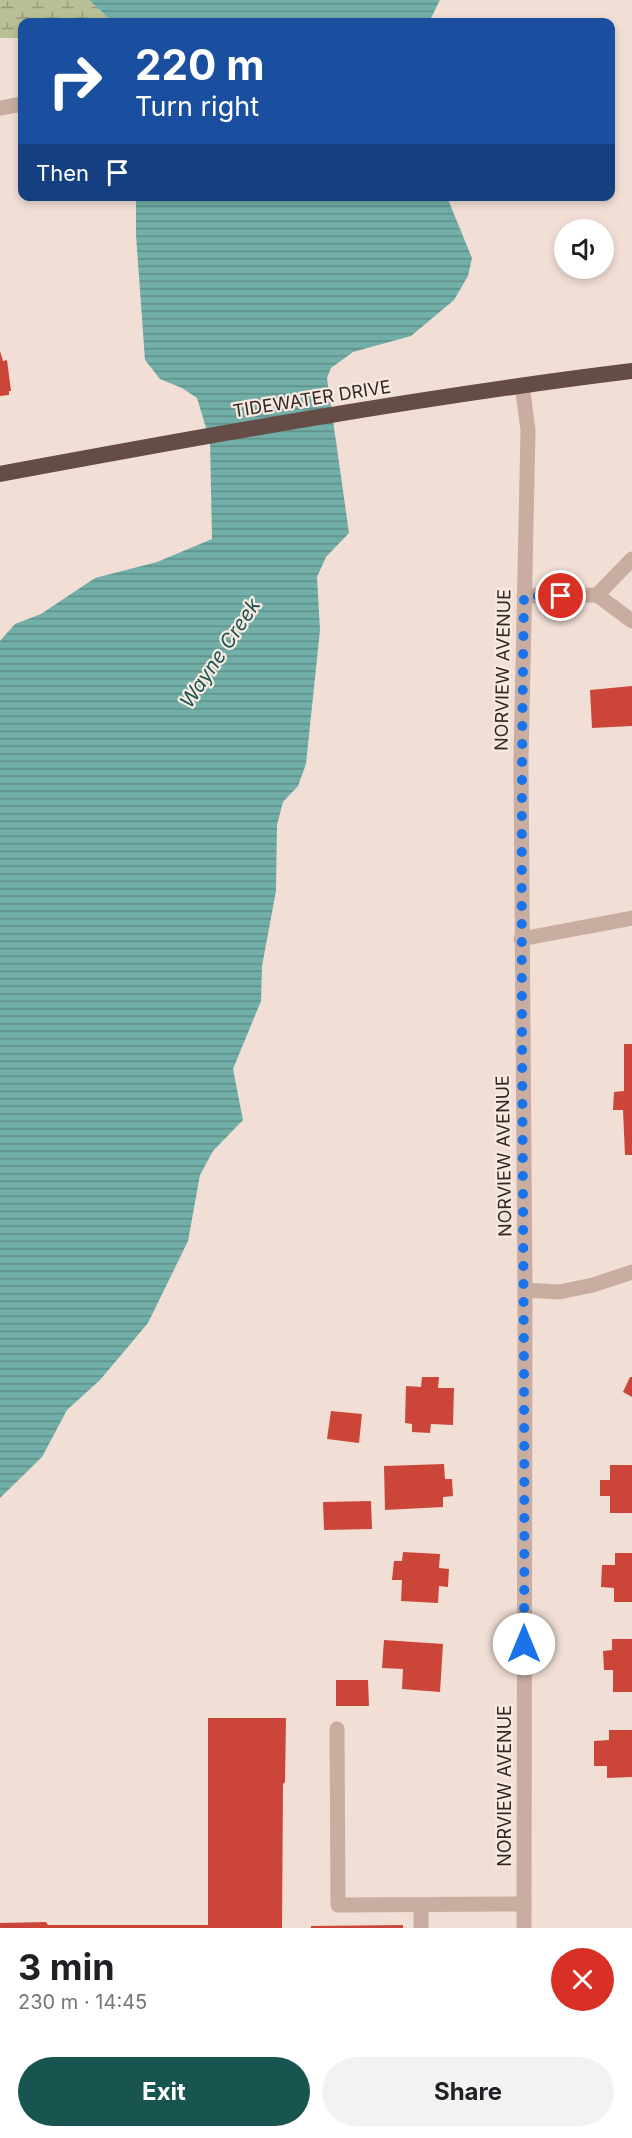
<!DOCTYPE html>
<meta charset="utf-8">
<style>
body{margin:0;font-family:Inter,sans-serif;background:#f2f2f2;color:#202124;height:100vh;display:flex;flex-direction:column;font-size:22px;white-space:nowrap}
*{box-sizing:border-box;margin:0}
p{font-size:20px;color:#757577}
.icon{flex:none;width:33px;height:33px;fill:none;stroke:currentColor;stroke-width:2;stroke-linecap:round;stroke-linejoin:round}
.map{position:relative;height:1928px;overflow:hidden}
.details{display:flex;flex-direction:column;background:#fff;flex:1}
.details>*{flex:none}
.top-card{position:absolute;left:18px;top:18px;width:597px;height:183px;border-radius:12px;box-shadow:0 3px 9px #0003;background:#1a4fa0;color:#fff;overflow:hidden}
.controls{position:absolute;left:554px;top:219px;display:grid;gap:12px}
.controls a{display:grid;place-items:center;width:60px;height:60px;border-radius:50%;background:#fff;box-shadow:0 3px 9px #0003;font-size:30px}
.pin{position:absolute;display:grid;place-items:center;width:51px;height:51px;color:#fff;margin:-26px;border:3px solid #fff;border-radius:50%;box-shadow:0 2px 6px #0007}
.me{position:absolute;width:66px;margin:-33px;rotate:0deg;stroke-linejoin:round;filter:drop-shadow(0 0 4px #0008)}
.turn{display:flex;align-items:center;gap:21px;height:126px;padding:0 18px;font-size:27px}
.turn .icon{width:78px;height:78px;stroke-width:2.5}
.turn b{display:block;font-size:42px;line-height:51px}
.then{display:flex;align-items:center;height:57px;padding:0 18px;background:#0003;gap:12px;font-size:22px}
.round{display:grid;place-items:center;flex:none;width:63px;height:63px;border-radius:32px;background:#f2f2f2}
.head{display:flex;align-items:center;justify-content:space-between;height:102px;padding:0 18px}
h1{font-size:36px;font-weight:700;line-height:45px}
.button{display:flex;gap:12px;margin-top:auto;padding:12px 18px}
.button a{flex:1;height:69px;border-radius:36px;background:#185550;color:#fff;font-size:24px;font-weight:700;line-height:69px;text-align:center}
.button a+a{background:#f2f2f2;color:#202124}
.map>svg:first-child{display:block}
.wetland{fill:url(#wetland-marsh)}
.water{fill:url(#water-rules)}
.building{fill:#cb4639}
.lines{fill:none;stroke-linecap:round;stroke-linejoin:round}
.service{stroke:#c9ada1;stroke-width:15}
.minor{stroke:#c9ada1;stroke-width:15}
.tertiary{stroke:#c9ada1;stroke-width:15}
.trunk{stroke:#654c47;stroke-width:16}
.route{stroke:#1a73e8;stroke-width:10;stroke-dasharray:0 18}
.labels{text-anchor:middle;stroke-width:4.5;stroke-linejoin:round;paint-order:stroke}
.street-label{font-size:18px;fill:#332624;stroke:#f9eae1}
.water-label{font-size:20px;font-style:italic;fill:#185550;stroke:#f9eae1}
</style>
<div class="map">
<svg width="632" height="1928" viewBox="0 0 632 1928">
<defs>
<pattern id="wetland-marsh" width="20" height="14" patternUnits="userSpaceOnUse" patternTransform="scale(1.5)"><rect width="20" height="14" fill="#b8c095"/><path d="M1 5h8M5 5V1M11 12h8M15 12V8" fill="none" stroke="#969c79"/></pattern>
<pattern id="water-rules" width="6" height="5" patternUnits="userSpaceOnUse" patternTransform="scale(1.5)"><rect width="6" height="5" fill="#73afa9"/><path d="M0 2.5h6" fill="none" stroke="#5f8e89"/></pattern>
</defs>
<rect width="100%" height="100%" fill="#f1dfd5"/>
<path class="wetland" d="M0,0H89L113,22H22V38H0Z"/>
<g class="water">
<path d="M89,0H440L429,22H113Z"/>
<path d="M136,197H447L472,258L468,276L454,300L411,336L353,352L331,368L327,378L349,533L326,557L317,577L320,630L306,764L298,786L283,802L277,825L276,891L262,966L261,1001L233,1069L243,1120L213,1151L200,1175L188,1241L148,1323L100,1380L67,1410L42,1457L0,1498V641L15,624L41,614L95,578L157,562L212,539L210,441L197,398L182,388L160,379L145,360L136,235Z"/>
</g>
<g class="building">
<path d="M0,351L3,361L7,360L11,391H9V395L0,396Z"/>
<path d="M632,686V726L592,728L590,690Z"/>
<path d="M624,1044H632V1155H625L623,1110H613L614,1092L624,1091Z"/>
<path d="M422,1377H439L438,1388H454L453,1425L431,1424L430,1433L412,1432V1424L405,1423L406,1386L421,1387Z"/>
<path d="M630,1377H632V1397L623,1392Z"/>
<path d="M331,1411L362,1414L359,1443L327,1439Z"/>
<path d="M444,1464L445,1479H452L453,1496L443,1497V1507L385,1510L384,1466Z"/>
<path d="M610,1465H632V1513H610V1496H600V1480H610Z"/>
<path d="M371,1501L372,1529L324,1530L323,1502Z"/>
<path d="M403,1552L440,1554L439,1568L449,1569L448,1587L439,1586L438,1603L401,1601L402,1580H392L394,1561H402Z"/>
<path d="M615,1553H632V1602H614V1588L601,1587L602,1565H615Z"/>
<path d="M612,1639H632V1692H613V1670H604L603,1651L612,1650Z"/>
<path d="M384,1640L443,1644L440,1692L402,1689L403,1669L382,1668Z"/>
<path d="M336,1680H368L369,1706H336Z"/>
<path d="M208,1718H286L285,1782L283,1784L282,1928H0V1923L46,1922L48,1925H208Z"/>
<path d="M609,1730H632V1777L607,1778V1766H594V1741L609,1740Z"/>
<path d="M403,1925V1928H311V1926Z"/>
</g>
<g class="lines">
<g class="service">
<path d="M0,108L22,104"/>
<path d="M597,595L632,621"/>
<path d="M524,596L597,595L632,559"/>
<path d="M521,939L632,918"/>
<path d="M337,1729L338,1905L524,1904"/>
<path d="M421,1905V1928"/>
</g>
<path class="minor" d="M525,1290L559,1292L593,1285L632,1272"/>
<path class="tertiary" d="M522,385L528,430L521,761L525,1290L524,1928"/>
<path class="trunk" d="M0,474C210,435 420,397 632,371"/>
</g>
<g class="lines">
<path class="route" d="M524,1644C526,1295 518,946 524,596H561"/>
</g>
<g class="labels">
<g class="street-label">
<text transform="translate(312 399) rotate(-9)" y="6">TIDEWATER DRIVE</text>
<text transform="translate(503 670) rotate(-89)" y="6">NORVIEW AVENUE</text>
<text transform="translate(504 1156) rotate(-91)" y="6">NORVIEW AVENUE</text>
<text transform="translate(505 1786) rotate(-90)" y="6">NORVIEW AVENUE</text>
</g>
<g class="water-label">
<text transform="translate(220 653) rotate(-56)" y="7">Wayne Creek</text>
</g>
</g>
</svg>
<div class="controls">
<a><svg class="icon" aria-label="sound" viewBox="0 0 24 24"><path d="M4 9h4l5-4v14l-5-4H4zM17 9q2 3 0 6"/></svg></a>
</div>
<div class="pin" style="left:561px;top:596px;background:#d93025"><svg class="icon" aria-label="arrive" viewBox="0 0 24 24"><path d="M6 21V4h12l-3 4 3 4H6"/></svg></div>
<svg class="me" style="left:524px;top:1644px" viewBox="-20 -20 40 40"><circle r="19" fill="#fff"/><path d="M0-13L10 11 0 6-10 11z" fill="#1a73e8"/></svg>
<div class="top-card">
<div class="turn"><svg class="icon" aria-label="right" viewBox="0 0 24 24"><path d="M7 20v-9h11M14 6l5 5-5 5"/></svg><div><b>220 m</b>Turn right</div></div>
<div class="then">Then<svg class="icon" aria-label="arrive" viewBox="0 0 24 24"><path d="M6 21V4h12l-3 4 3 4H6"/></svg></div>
</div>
</div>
<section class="details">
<div class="head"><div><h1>3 min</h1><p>230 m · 14:45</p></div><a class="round" style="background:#d93025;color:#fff"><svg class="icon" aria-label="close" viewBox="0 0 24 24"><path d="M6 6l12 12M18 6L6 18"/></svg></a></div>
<div class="button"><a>Exit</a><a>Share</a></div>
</section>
